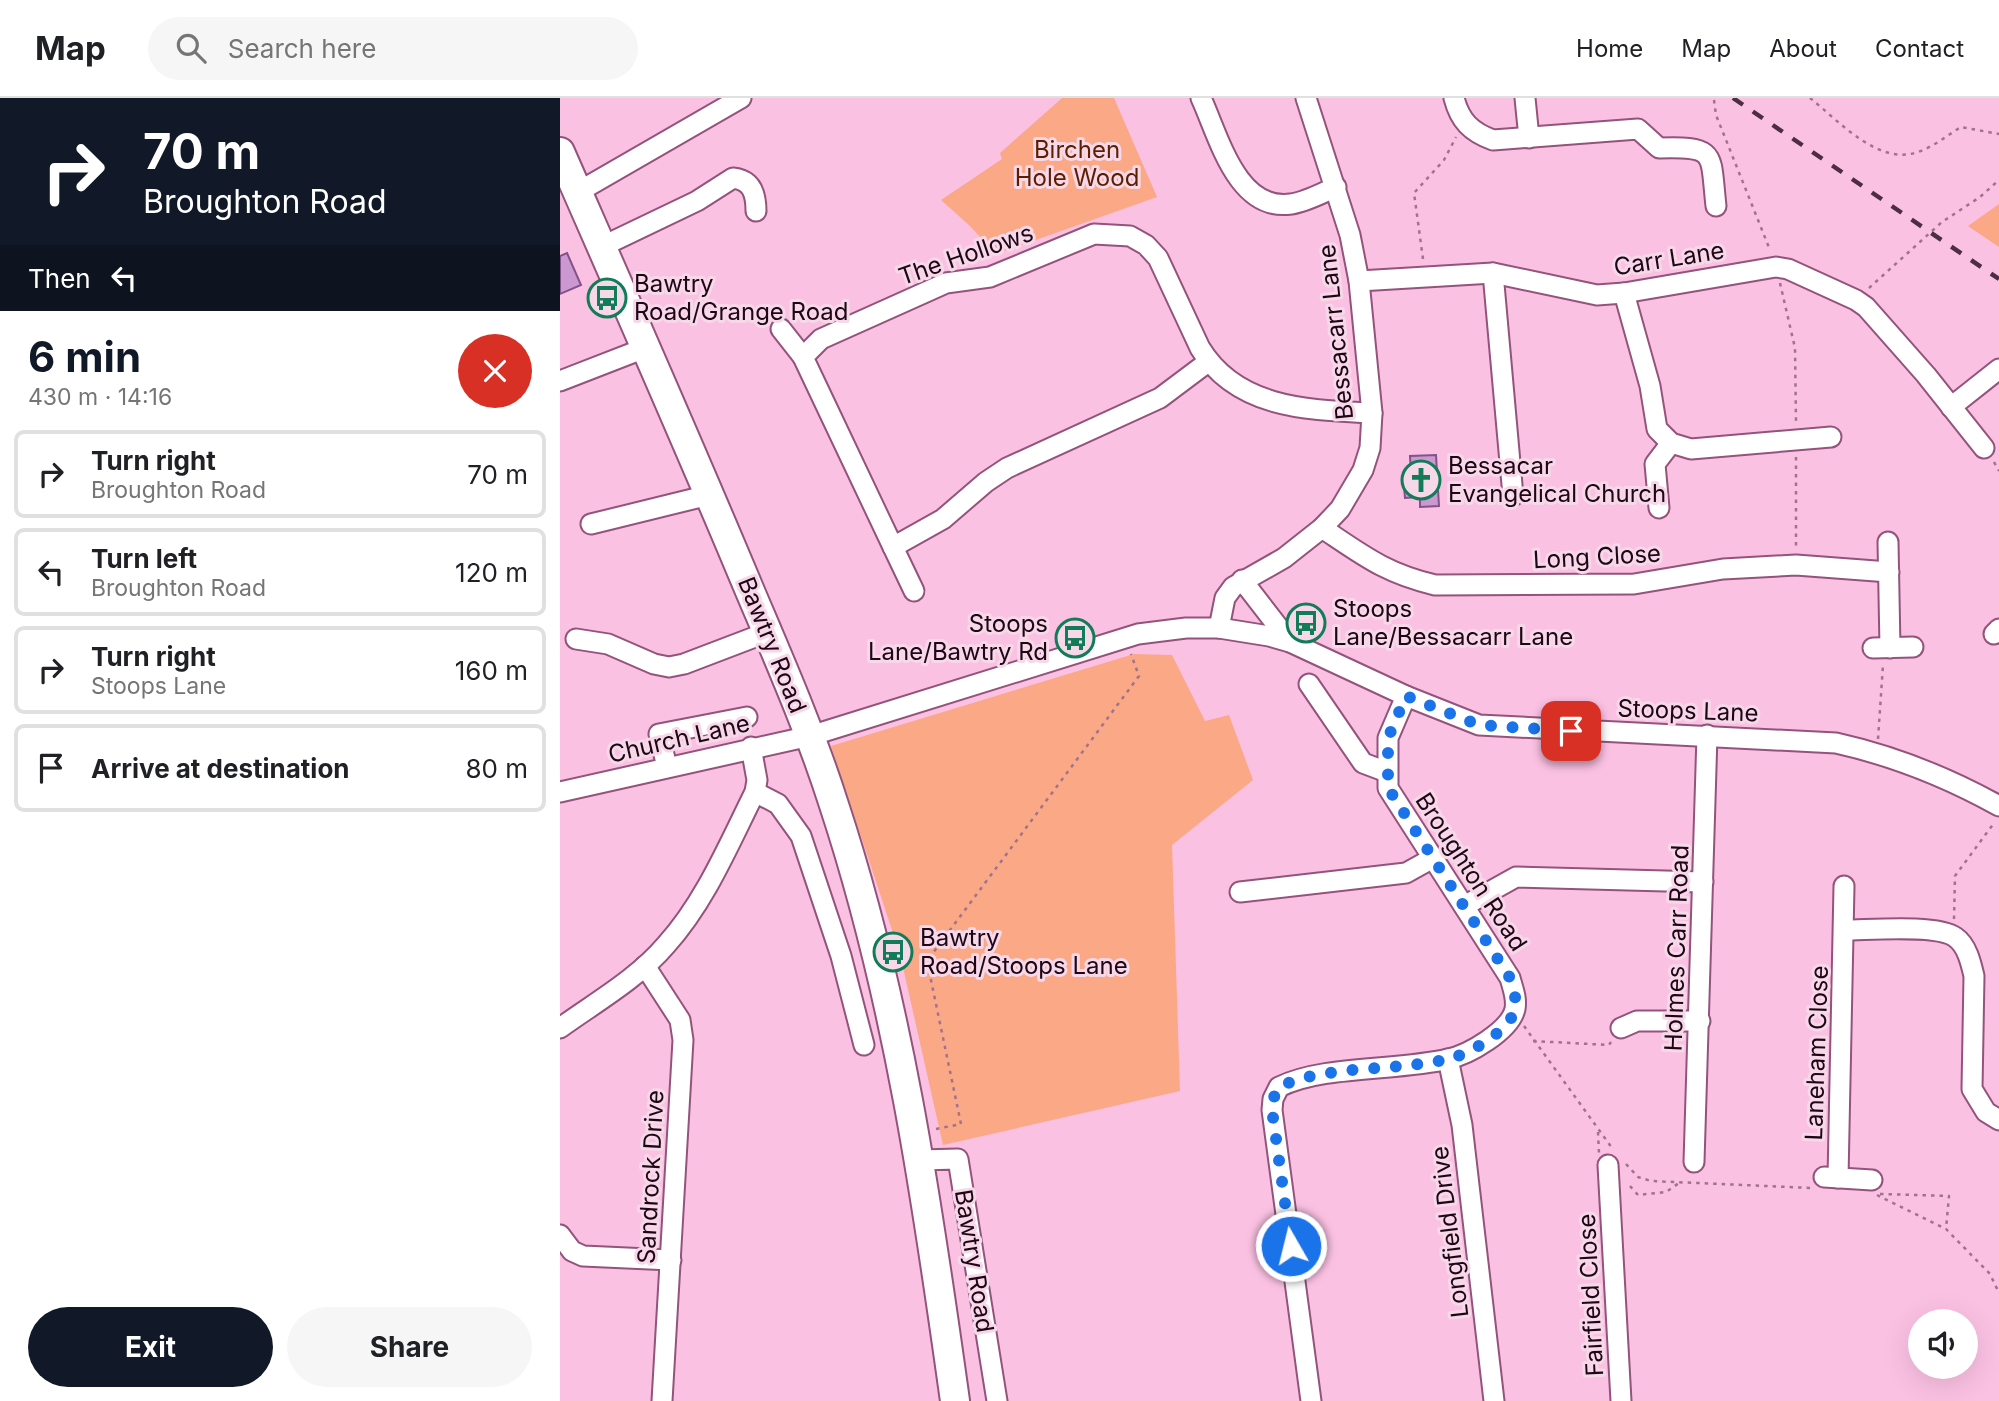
<!DOCTYPE html>
<meta charset="utf-8">
<style>
body{margin:0;font-family:Inter,sans-serif;background:#f6f6f6;color:#202124;height:100vh;display:flex;flex-direction:column;font-size:26px;white-space:nowrap}
*{box-sizing:border-box;margin:0}
p{font-size:23px;color:#757577}
.icon{flex:none;width:38px;height:38px;fill:none;stroke:currentColor;stroke-width:2;stroke-linecap:round;stroke-linejoin:round}
.map{position:relative;flex:1;overflow:hidden}
.sheet{display:flex;flex-direction:column;background:#fff;width:560px}
.sheet>*{flex:none}
.hud{background:#111827;color:#fff;overflow:hidden}
.tools{position:absolute;left:1348px;top:1211px;display:grid;gap:14px}
.tools a{display:grid;place-items:center;width:70px;height:70px;border-radius:50%;background:#fff;box-shadow:0 7px 28px #0002;font-size:35px}
.pin{position:absolute;display:grid;place-items:center;width:60px;height:60px;color:#fff;margin:-30px;border-radius:14px;box-shadow:0 4px 10px #0006}
.me{position:absolute;width:77px;margin:-38px;rotate:352deg;stroke-linejoin:round;filter:drop-shadow(0 0 5px #0008)}
.turn{display:flex;align-items:center;gap:24px;height:147px;padding:0 28px;font-size:32px}
.turn .icon{width:91px;height:91px;stroke-width:2.5}
.turn b{display:block;font-size:49px;line-height:60px}
.then{display:flex;align-items:center;height:66px;padding:0 28px;background:#0003;gap:14px;font-size:26px}
.round{display:grid;place-items:center;flex:none;width:74px;height:74px;border-radius:37px;background:#f6f6f6}
.summary{display:flex;align-items:center;justify-content:space-between;height:119px;padding:0 28px}
h1{font-size:42px;font-weight:700;line-height:52px;color:#111827}
.action{display:flex;gap:14px;margin-top:auto;padding:14px 28px}
.action a{flex:1;height:80px;border-radius:42px;background:#111827;color:#fff;font-size:28px;font-weight:700;line-height:80px;text-align:center}
.action a+a{background:#f6f6f6;color:#202124}
ul{padding:0;list-style:none}
li{display:flex;align-items:center;gap:21px;height:88px;margin:0 14px 10px;padding:0 14px;border:4px solid #e0e0e0;border-radius:10px}
li div{flex:1}
li b{display:block;font-size:26px}
li em{font-style:normal}
header{display:flex;align-items:center;gap:42px;box-sizing:border-box;height:98px;padding:0 35px;background:#fff;border-bottom:2px solid #e0e0e0}
header strong{font-size:33px}
nav{display:flex;gap:38px;margin-inline-start:auto;font-size:24px}
.search{width:490px;height:63px;background:#f6f6f6;display:flex;align-items:center;gap:18px;box-sizing:border-box;padding:0 24px;border-radius:38px;color:#757577;font-size:26px}
main{display:flex;flex:1;min-height:0}
.map>svg:first-child{display:block}
.green{fill:#fba887}
.building{fill:#cc98d2;stroke:#825288;stroke-width:2}
.lines{fill:none;stroke-linecap:round;stroke-linejoin:round}
.minor-casing{stroke:#93537b;stroke-width:23}
.highway-casing{stroke:#93537b;stroke-width:32}
.path{stroke:#9f738d;stroke-width:2.5;stroke-dasharray:3.5 5;stroke-linecap:butt}
.minor{stroke:#fff;stroke-width:19}
.highway{stroke:#fff;stroke-width:28}
.rail{stroke:#4c2d41;stroke-width:4.5;stroke-dasharray:12 12;stroke-linecap:butt}
.route{stroke:#1a73e8;stroke-width:12;stroke-dasharray:0 21.6}
.labels{text-anchor:middle;stroke-width:6;stroke-linejoin:round;paint-order:stroke}
.park-label{font-size:24px;fill:#5d1e00;stroke:#f6d8e9}
.street-label{font-size:24px;fill:#1e0616;stroke:#f6d8e9}
.poi-label{font-size:24px;fill:#1e0616;stroke:#f6d8e9;text-anchor:start}
</style>
<header>
<strong>Map</strong>
<div class="search"><svg class="icon" aria-label="search" viewBox="0 0 24 24"><circle cx="10" cy="10" r="6"/><path d="M15 15l6 6"/></svg>Search here</div>
<nav><a>Home</a><a>Map</a><a>About</a><a>Contact</a></nav>
</header>
<main>
<section class="sheet">
<div class="hud">
<div class="turn"><svg class="icon" aria-label="right" viewBox="0 0 24 24"><path d="M7 20v-9h11M14 6l5 5-5 5"/></svg><div><b>70 m</b>Broughton Road</div></div>
<div class="then">Then<svg class="icon" aria-label="left" viewBox="0 0 24 24"><path d="M17 20v-9H6M10 6l-5 5 5 5"/></svg></div>
</div>
<div class="summary"><div><h1>6 min</h1><p>430 m · 14:16</p></div><a class="round" style="background:#d93025;color:#fff"><svg class="icon" aria-label="close" viewBox="0 0 24 24"><path d="M6 6l12 12M18 6L6 18"/></svg></a></div>
<ul>
<li><svg class="icon" aria-label="right" viewBox="0 0 24 24"><path d="M7 20v-9h11M14 6l5 5-5 5"/></svg><div><b>Turn right</b><p>Broughton Road</p></div><em>70 m</em></li>
<li><svg class="icon" aria-label="left" viewBox="0 0 24 24"><path d="M17 20v-9H6M10 6l-5 5 5 5"/></svg><div><b>Turn left</b><p>Broughton Road</p></div><em>120 m</em></li>
<li><svg class="icon" aria-label="right" viewBox="0 0 24 24"><path d="M7 20v-9h11M14 6l5 5-5 5"/></svg><div><b>Turn right</b><p>Stoops Lane</p></div><em>160 m</em></li>
<li><svg class="icon" aria-label="arrive" viewBox="0 0 24 24"><path d="M6 21V4h12l-3 4 3 4H6"/></svg><div><b>Arrive at destination</b></div><em>80 m</em></li>
</ul>
<div class="action"><a>Exit</a><a>Share</a></div>
</section>
<div class="map">
<svg width="1439" height="1303" viewBox="0 0 1439 1303">
<rect width="100%" height="100%" fill="#fbc1e3"/>
<g class="green">
<path d="M502,0H554L597,99L436,156L410,128L381,102L442,61L440,55Z"/>
<path d="M1439,106V149L1408,128Z"/>
<path d="M574,556L612,557L645,623L669,617L693,682L612,747L620,993L383,1047L340,856L271,648Z"/>
</g>
<g class="building">
<path d="M7,155L21,187L0,196V158Z"/>
<path d="M876,357L879,408L860,409V399L845,400L843,377L851,376L850,358Z"/>
</g>
<g class="lines">
<defs>
<g id="minor">
<path d="M641,0C659,39 677,114 731,106C746,104 762,95 776,89"/>
<path d="M894,0C900,23 911,34 933,42L1078,31L1099,50C1158,48 1150,55 1156,108"/>
<path d="M965,0L969,40"/>
<path d="M18,94L181,0"/>
<path d="M41,149L137,103L173,80C192,82 196,96 196,113"/>
<path d="M933,175L953,398"/>
<path d="M799,183L933,175L1037,197L1064,195L1216,169L1228,171L1296,202L1306,209L1366,277L1424,350"/>
<path d="M1064,195L1090,288L1097,331L1111,345L1131,351L1271,339"/>
<path d="M221,231L243,259"/>
<path d="M648,264L600,300L447,370L426,384L383,421L333,449L243,259L261,241L386,185L430,179L534,136L570,138L586,147L598,160L640,250C677,311 749,312 812,315"/>
<path d="M0,283L85,250"/>
<path d="M1391,309L1439,271"/>
<path d="M1099,410L1095,366L1111,345"/>
<path d="M31,426L149,397"/>
<path d="M762,430C804,458 825,475 875,487L1074,486L1163,471L1236,467L1329,474"/>
<path d="M1328,444L1330,550"/>
<path d="M333,449L354,493"/>
<path d="M682,482L730,544"/>
<path d="M659,530L665,500L673,489L724,460L762,430L780,411L803,372L810,350L812,315L799,183L790,137L746,0"/>
<path d="M1434,536L1439,531"/>
<path d="M16,541L48,546L94,566L109,569L124,566L208,534"/>
<path d="M1313,550L1353,549"/>
<path d="M749,586L803,665L827,674"/>
<path d="M107,669L99,636L187,619"/>
<path d="M0,694L250,638L578,536L626,530H659L709,538L730,544L846,598L919,627L1276,645C1334,658 1387,679 1439,708"/>
<path d="M195,694L218,706L241,738L281,858L304,947"/>
<path d="M680,794L846,775L873,760"/>
<path d="M904,808L956,779L1143,784"/>
<path d="M1285,832C1309,832 1377,826 1395,839C1407,847 1411,865 1414,878L1412,991L1426,1014L1439,1022"/>
<path d="M85,868L120,922L123,942L102,1303"/>
<path d="M0,930C36,904 77,881 106,847C145,804 169,746 195,694L197,682L191,649"/>
<path d="M1061,930L1077,923H1140"/>
<path d="M888,961L902,1027L934,1303"/>
<path d="M360,1062L398,1061L437,1303"/>
<path d="M1134,1064L1147,637"/>
<path d="M1048,1067L1061,1303"/>
<path d="M1264,1079L1312,1082"/>
<path d="M1278,1080L1284,788"/>
<path d="M0,1137L12,1153L23,1158L111,1162"/>
<path d="M751,1303L712,1012L713,1001L719,989C763,967 839,973 888,961C908,957 950,933 955,911C957,900 953,891 950,880L828,690V640L846,598"/>
</g>
<path id="highway" d="M0,54C60,191 121,329 179,467C212,546 248,625 274,707C338,901 367,1102 395,1303"/>
</defs>
<use href="#minor" class="minor-casing"/>
<use href="#highway" class="highway-casing"/>
<g class="path">
<path d="M1250,0C1279,23 1318,68 1358,54C1373,49 1388,37 1401,29L1439,36"/>
<path d="M1154,2L1156,17L1210,152"/>
<path d="M863,161L854,95L884,62L896,39"/>
<path d="M1220,185L1235,250L1236,324"/>
<path d="M1309,190L1382,124L1420,99L1439,82"/>
<path d="M1236,359V450"/>
<path d="M1434,364L1439,373"/>
<path d="M1318,641L1323,567"/>
<path d="M1394,821L1395,778L1434,725"/>
<path d="M964,928L1052,1050"/>
<path d="M973,943L1049,947L1051,944"/>
<path d="M376,1031L401,1026L367,863L579,578L571,556"/>
<path d="M1038,1034L1039,1055"/>
<path d="M1066,1066L1078,1079L1091,1083L1252,1090"/>
<path d="M1070,1088L1078,1097L1106,1094L1119,1085"/>
<path d="M1320,1096L1389,1098L1386,1131"/>
<path d="M1317,1097L1386,1131L1430,1176L1439,1195"/>
</g>
<use href="#minor" class="minor"/>
<use href="#highway" class="highway"/>
<path class="rail" d="M1173,0L1439,181"/>
</g>
<g class="lines">
<path class="route" d="M731,1148L712,1012L713,1001L719,989C763,967 839,973 888,961C908,957 950,933 955,911C957,900 953,891 950,880L828,690V640L846,598L919,627L1011,633"/>
</g>
<defs>
<symbol id="bus-ring" viewBox="-11 -11 22 22"><circle r="9.5" fill="#f6d8e9" stroke="#117c57" stroke-width="1.5"/><path d="M-5-6H5V4H4V6H2V4H-2V6H-4V4H-5ZM-3.5-4V0h7V-4ZM-3.5 1.2v1.5H-2V1.2ZM2 1.2v1.5H3.5V1.2Z" fill="#117c57"/></symbol>
<symbol id="church-ring" viewBox="-11 -11 22 22"><circle r="9.5" fill="#f6d8e9" stroke="#117c57" stroke-width="1.5"/><path d="M-1.2-6h2.4v3.5h3.3v2.4h-3.3V6h-2.4V-.1h-3.3v-2.4h3.3Z" fill="#117c57"/></symbol>
</defs>
<g fill-rule="evenodd">
<use href="#bus-ring" x="25" y="178" width="44" height="44"/>
<use href="#church-ring" x="839" y="360" width="44" height="44"/>
<use href="#bus-ring" x="724" y="503" width="44" height="44"/>
<use href="#bus-ring" x="493" y="518" width="44" height="44"/>
<use href="#bus-ring" x="311" y="832" width="44" height="44"/>
</g>
<g class="labels">
<g class="park-label">
<text x="517" y="60">Birchen<tspan x="517" dy="28">Hole Wood</tspan></text>
</g>
<g class="street-label">
<text transform="translate(406 157) rotate(-19)" y="8">The Hollows</text>
<text transform="translate(1109 161) rotate(-9)" y="8">Carr Lane</text>
<text transform="translate(776 234) rotate(-96)" y="8">Bessacarr Lane</text>
<text transform="translate(1037 459) rotate(-3)" y="8">Long Close</text>
<text transform="translate(212 547) rotate(68)" y="8">Bawtry Road</text>
<text transform="translate(1128 613) rotate(2)" y="8">Stoops Lane</text>
<text transform="translate(119 641) rotate(-13)" y="8">Church Lane</text>
<text transform="translate(911 774) rotate(57)" y="8">Broughton Road</text>
<text transform="translate(1117 850) rotate(-88)" y="8">Holmes Carr Road</text>
<text transform="translate(1257 955) rotate(-88)" y="8">Laneham Close</text>
<text transform="translate(91 1079) rotate(-87)" y="8">Sandrock Drive</text>
<text transform="translate(890 1134) rotate(-97)" y="8">Longfield Drive</text>
<text transform="translate(414 1163) rotate(81)" y="8">Bawtry Road</text>
<text transform="translate(1031 1197) rotate(-93)" y="8">Fairfield Close</text>
</g>
<g class="poi-label">
<text x="74" y="194">Bawtry<tspan x="74" dy="28">Road/Grange Road</tspan></text>
<text x="888" y="376">Bessacar<tspan x="888" dy="28">Evangelical Church</tspan></text>
<text x="773" y="519">Stoops<tspan x="773" dy="28">Lane/Bessacarr Lane</tspan></text>
<text x="488" y="534" text-anchor="end">Stoops<tspan x="488" dy="28">Lane/Bawtry Rd</tspan></text>
<text x="360" y="848">Bawtry<tspan x="360" dy="28">Road/Stoops Lane</tspan></text>
</g>
</g>
</svg>
<div class="tools">
<a><svg class="icon" aria-label="sound" viewBox="0 0 24 24"><path d="M4 9h4l5-4v14l-5-4H4zM17 9q2 3 0 6"/></svg></a>
</div>
<div class="pin" style="left:1011px;top:633px;background:#d93025"><svg class="icon" aria-label="arrive" viewBox="0 0 24 24"><path d="M6 21V4h12l-3 4 3 4H6"/></svg></div>
<svg class="me" style="left:731px;top:1148px" viewBox="-20 -20 40 40"><circle r="17" fill="#1a73e8" stroke="#fff" stroke-width="3"/><path d="M0-11L8 9 0 5-8 9z" fill="#fff"/></svg>
</div>
</main>
